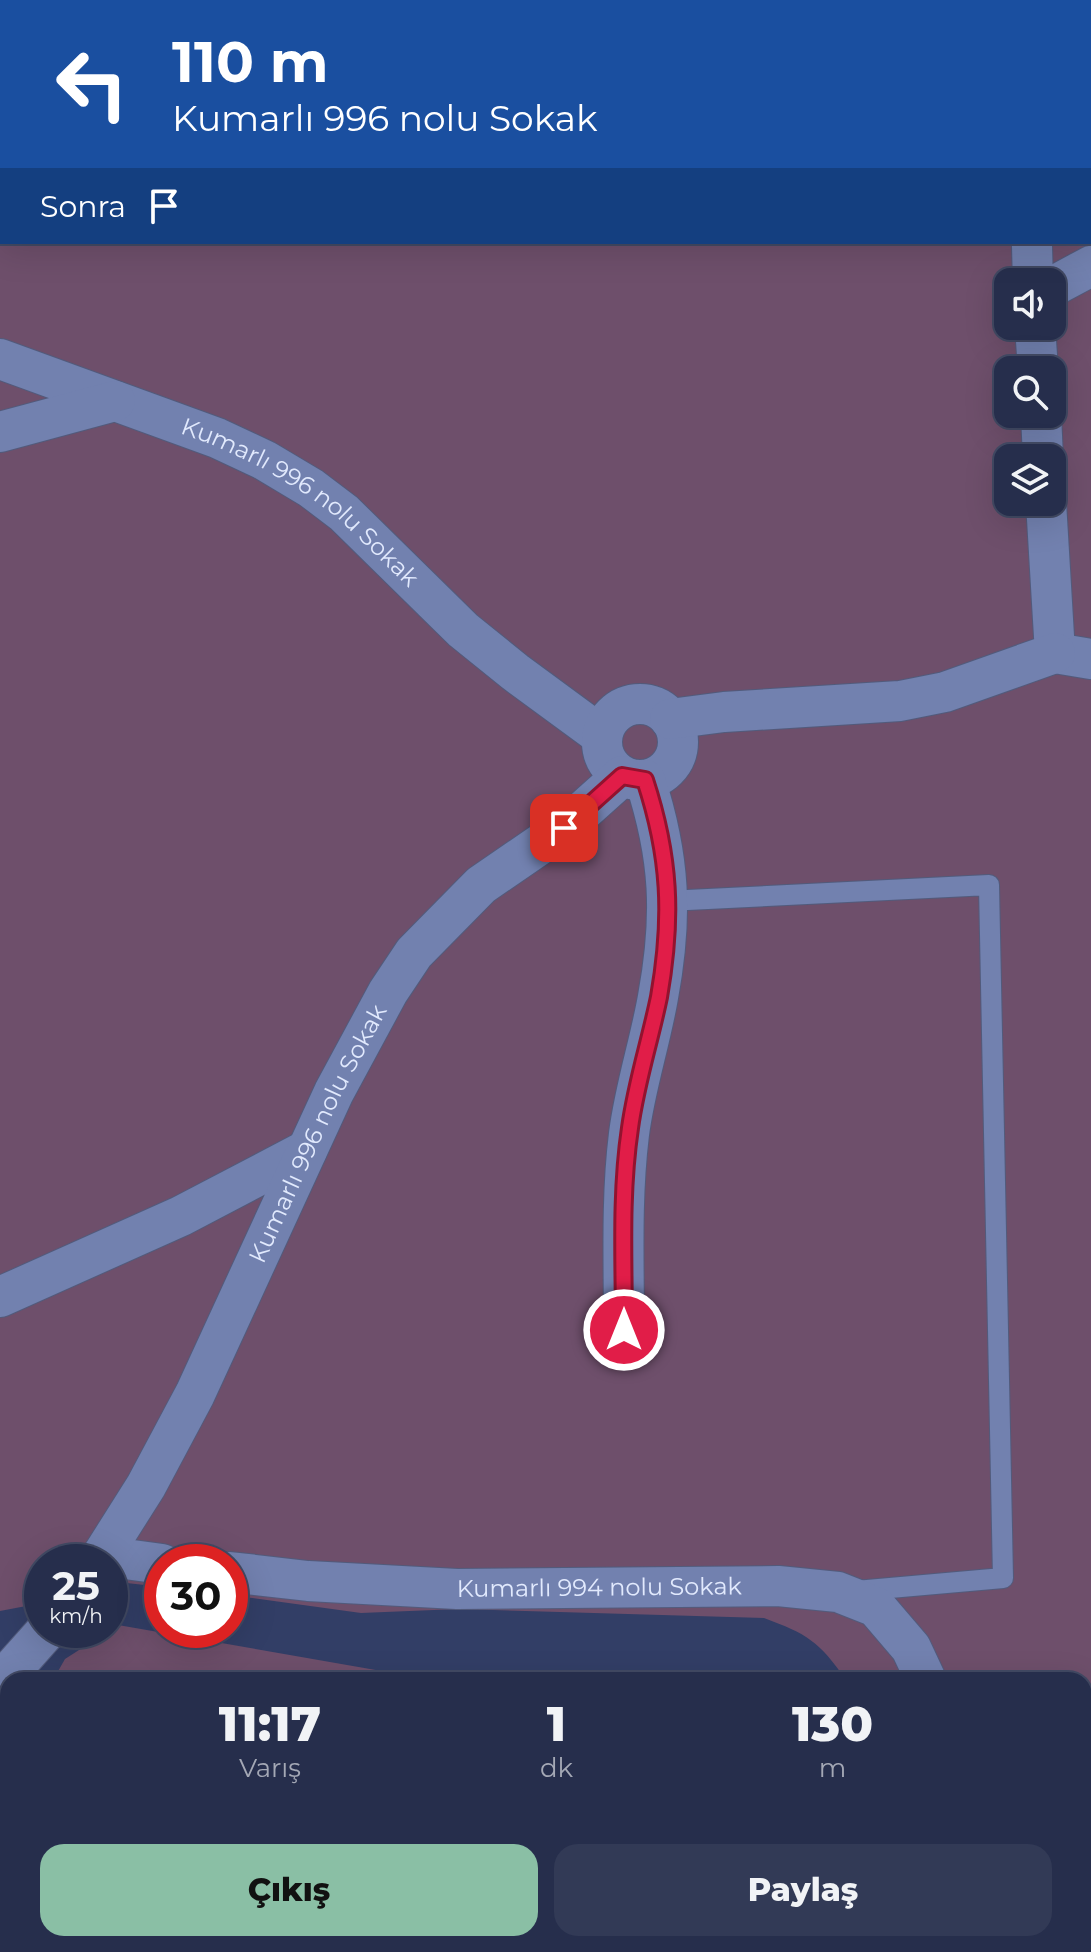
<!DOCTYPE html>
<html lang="tr">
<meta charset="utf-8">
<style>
body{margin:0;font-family:Montserrat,sans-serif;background:#323a56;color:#f1f3f6;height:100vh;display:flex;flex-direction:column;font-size:30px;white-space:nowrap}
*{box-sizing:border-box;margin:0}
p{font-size:26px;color:#a4a8b5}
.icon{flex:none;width:44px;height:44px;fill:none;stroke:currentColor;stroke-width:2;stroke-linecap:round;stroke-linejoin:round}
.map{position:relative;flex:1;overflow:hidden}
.panel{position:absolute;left:0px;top:1672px;width:1092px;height:280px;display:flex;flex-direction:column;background:#262e4c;border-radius:24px 24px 0 0;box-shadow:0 8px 32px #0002,0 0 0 2px #424a64}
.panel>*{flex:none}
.hud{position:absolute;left:0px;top:0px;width:1092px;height:244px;box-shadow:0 8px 32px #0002,0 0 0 2px #424a64;background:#1a4fa0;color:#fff;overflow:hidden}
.controls{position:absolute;left:994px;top:268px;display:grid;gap:16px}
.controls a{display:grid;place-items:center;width:72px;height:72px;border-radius:16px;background:#262e4c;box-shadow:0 8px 32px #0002,0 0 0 2px #424a64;font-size:40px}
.speed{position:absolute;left:24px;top:1544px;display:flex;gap:16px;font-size:40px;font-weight:700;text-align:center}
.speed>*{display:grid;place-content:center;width:104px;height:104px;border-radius:50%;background:#262e4c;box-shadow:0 8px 32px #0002,0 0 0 2px #424a64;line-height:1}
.speed small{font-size:20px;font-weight:400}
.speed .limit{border:12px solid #d22;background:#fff;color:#111}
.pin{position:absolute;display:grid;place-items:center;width:68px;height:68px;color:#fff;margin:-34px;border-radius:16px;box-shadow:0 4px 12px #0006}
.me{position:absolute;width:88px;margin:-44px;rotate:0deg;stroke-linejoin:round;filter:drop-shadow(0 0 6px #0008)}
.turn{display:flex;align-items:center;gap:28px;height:168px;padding:0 40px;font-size:36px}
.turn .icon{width:104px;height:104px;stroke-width:2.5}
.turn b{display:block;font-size:56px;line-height:68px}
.then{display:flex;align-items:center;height:76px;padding:0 40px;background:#0003;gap:16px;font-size:30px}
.eta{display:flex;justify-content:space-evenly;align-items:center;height:136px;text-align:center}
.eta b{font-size:48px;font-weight:800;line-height:56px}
.cta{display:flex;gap:16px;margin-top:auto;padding:16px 40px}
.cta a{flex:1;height:92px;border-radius:24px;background:#8abfa5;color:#111;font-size:32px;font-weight:800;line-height:92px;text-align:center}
.cta a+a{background:#323a56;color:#f1f3f6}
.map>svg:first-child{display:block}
.green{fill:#6e4f6b;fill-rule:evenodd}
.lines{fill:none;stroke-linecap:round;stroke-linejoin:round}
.lane-casing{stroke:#525b7c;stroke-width:22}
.street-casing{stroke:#525b7c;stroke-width:42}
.highway-casing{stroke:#525b7c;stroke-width:46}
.path{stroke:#8d97b4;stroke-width:5;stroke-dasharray:6 6;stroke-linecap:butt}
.lane{stroke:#7281af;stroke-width:20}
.street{stroke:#7281af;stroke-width:40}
.highway{stroke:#549563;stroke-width:44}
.route-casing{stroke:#92132f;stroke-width:20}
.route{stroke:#e11d48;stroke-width:14}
.labels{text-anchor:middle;stroke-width:8;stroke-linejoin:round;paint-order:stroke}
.street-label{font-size:24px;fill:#e1e9fd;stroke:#28335b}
</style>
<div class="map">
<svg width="1091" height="1952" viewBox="0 0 1091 1952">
<rect width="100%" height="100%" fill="#323e66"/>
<g class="green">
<path d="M0,157L2,242H1090L1091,227V1713L1084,1716V1680H846C819,1641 807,1634 764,1618L458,1609L361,1613L230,1595V1562H162V1587L118,1582L110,1584V1562H42V1603L0,1611ZM1008,282H1052V326H1008ZM1008,370H1052V414H1008ZM1008,458H1052V502H1008Z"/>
<path d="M118,1625L433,1680H53L65,1659Z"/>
<path d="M8,1758V1944H789V1952H0V1762Z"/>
</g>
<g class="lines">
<defs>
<path id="lane" d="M667,901L989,885L1003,1578L856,1591"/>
<g id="street">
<path d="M1090,162L1091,161"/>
<path d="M1032,246L1033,282"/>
<path d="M1052,287L1091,266"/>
<path d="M1035,326L1038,370"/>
<path id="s1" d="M0,359L217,438L264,460L311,488L344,513L463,630L515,672L602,736"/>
<path d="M1041,414L1043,458"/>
<path d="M0,432L115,401"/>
<path d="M1046,502L1055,653L1091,659"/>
<circle cx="640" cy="742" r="38"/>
<path d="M670,719L724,712L900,701L945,692L1055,653"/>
<path d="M0,1297L181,1216L307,1150"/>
<path d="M624,1330C624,1264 621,1199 629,1134C635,1087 650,1043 658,997C673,916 670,857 645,780"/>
<path d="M103,1556L162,1564"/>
<path id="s2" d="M98,1562L146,1486L195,1394L334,1092L388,992L414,953L481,885L564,828L622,776"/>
<path id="s3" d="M230,1572L308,1581L457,1589L778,1586L838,1592L876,1607L911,1648L926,1680"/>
<path d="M0,1683L47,1630"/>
<path d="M1084,1759L1091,1754"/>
<path d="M924,1952L926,1944"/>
</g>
<g id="highway">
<path d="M0,85H2"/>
<path d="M1090,103H1091"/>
<path d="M0,125H2"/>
<path d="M1090,137H1091"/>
</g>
</defs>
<use href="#lane" class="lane-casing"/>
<use href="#street" class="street-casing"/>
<use href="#highway" class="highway-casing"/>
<path class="path" d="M729,0V2"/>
<use href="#lane" class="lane"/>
<use href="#street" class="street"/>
<use href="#highway" class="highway"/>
</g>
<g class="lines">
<defs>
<path id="route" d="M564,828L622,776L645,780C670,856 673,917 659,997C650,1041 636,1083 630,1128C620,1195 624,1263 624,1330"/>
</defs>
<use href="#route" class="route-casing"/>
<use href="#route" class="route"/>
</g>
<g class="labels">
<g class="street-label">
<text dy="8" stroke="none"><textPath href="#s1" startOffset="336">Kumarlı 996 nolu Sokak</textPath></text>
<text dy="8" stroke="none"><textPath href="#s2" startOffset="482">Kumarlı 996 nolu Sokak</textPath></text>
<text dy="8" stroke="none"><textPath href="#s3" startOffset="370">Kumarlı 994 nolu Sokak</textPath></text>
</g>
</g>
</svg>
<div class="controls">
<a><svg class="icon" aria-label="sound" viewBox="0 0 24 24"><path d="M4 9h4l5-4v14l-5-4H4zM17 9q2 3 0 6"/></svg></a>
<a><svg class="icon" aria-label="search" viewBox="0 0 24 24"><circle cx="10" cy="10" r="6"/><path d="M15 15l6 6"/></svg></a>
<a><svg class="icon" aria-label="layers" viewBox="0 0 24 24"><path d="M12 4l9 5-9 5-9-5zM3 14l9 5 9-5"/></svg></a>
</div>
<div class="speed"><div>25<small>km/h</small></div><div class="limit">30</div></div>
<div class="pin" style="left:564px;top:828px;background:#d93025"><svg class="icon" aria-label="arrive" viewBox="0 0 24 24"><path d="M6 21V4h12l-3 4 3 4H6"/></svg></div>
<svg class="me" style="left:624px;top:1330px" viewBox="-20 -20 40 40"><circle r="17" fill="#e11d48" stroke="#fff" stroke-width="3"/><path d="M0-11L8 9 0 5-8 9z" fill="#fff"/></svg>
<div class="hud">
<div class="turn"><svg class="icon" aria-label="left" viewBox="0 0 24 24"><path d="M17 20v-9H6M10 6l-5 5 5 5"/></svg><div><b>110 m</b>Kumarlı 996 nolu Sokak</div></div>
<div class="then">Sonra<svg class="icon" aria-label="arrive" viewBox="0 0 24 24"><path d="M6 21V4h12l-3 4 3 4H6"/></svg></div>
</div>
<section class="panel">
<div class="eta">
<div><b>11:17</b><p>Varış</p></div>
<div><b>1</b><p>dk</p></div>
<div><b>130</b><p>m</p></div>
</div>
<div class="cta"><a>Çıkış</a><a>Paylaş</a></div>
</section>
</div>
